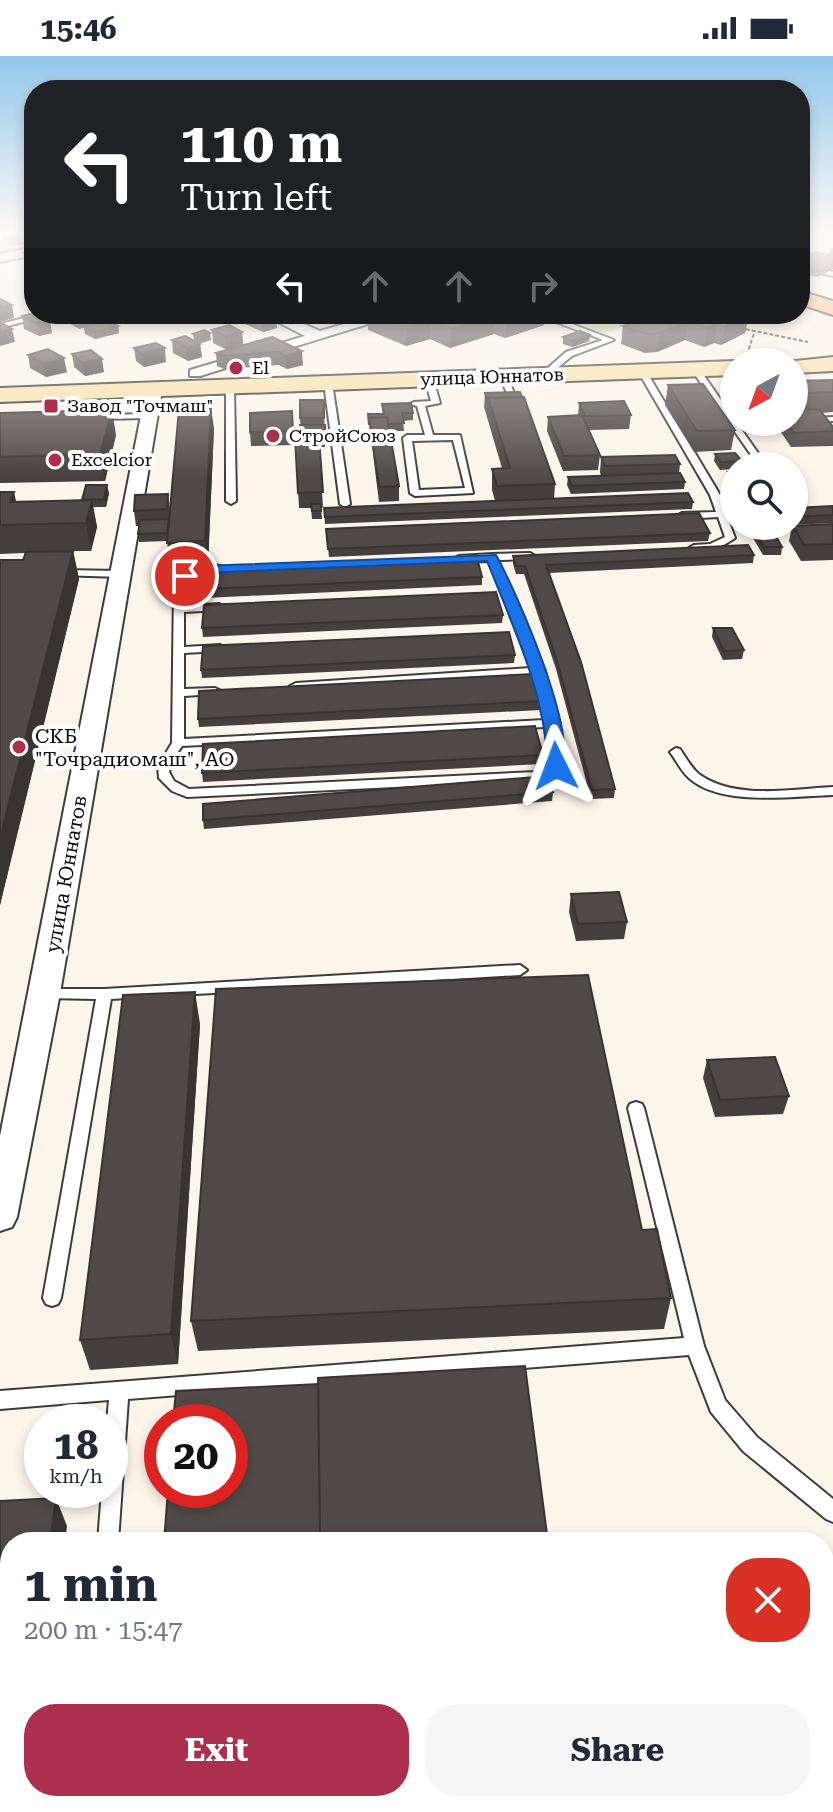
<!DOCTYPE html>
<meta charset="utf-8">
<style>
body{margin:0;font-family:"Roboto Serif",serif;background:#f6f6f7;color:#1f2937;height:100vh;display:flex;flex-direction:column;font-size:30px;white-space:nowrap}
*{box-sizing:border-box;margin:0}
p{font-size:26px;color:#747a83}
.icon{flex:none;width:44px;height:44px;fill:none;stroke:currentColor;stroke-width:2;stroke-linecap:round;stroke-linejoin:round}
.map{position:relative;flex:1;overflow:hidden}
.drawer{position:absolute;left:0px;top:1476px;width:834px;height:280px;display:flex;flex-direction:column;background:#fff;border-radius:32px 32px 0 0;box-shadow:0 4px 12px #0003}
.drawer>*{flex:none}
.guide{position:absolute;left:24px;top:24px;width:786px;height:244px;border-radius:32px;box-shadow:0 4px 12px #0003;background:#202124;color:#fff;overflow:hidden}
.needle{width:52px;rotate:221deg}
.controls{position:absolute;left:720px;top:292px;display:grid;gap:16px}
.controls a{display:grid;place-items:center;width:88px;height:88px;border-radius:50%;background:#fff;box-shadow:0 4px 12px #0003;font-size:40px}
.speed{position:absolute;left:24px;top:1348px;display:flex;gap:16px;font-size:40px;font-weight:700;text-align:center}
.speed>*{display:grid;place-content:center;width:104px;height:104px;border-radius:50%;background:#fff;box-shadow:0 4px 12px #0003;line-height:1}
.speed small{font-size:20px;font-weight:400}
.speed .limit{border:12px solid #d22;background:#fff;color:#111}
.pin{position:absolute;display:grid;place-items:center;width:68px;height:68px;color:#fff;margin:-34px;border:4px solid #fff;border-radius:50%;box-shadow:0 2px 8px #0007}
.me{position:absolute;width:88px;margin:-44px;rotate:357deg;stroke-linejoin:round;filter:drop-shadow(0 0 6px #0008)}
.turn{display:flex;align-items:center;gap:28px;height:168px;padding:0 24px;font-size:36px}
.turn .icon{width:104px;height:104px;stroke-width:2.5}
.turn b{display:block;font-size:56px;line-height:68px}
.lanes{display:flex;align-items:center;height:76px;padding:0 24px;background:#0003;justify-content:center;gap:40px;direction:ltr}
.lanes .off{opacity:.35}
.round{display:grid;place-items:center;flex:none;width:84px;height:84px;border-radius:32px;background:#f6f6f7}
.overview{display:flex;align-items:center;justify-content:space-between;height:136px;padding:0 24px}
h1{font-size:48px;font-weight:700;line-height:60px}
.cta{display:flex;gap:16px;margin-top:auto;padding:16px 24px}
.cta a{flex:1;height:92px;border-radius:32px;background:#ac304d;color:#fff;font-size:32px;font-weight:700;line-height:92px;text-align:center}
.cta a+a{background:#f6f6f7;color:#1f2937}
.status{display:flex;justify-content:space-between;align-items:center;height:56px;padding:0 40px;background:#fff;direction:ltr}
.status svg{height:22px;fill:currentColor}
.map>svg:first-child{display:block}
.green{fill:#d6e3b6}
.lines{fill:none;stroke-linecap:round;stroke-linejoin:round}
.lane-casing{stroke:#3d3d3d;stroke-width:4}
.street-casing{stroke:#3d3d3d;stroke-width:4}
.secondary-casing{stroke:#2c2c2c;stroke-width:4}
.primary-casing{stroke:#1b1b1b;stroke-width:4}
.path{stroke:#2c2c2c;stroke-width:2;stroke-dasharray:4 2;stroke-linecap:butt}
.lane{fill:#fff;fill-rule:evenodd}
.street{fill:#fff;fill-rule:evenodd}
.secondary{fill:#f8e0a9;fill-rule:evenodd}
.primary{fill:#ecb36a;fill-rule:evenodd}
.wall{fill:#463f3d}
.shaded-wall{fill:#393332}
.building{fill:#514947;stroke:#393332;stroke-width:2}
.route{fill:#1a73e8;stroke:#114b97;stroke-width:2}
.poi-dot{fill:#ac304d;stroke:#fff;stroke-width:3}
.labels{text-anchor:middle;stroke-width:8;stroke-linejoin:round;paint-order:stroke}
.far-poi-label{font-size:18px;fill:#0a0a0a;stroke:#fff;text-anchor:start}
.far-street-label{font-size:18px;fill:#0a0a0a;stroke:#fff}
.poi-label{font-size:20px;fill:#0a0a0a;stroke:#fff;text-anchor:start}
.street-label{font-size:20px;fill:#0a0a0a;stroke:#fff}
</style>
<div class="status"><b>15:46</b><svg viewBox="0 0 49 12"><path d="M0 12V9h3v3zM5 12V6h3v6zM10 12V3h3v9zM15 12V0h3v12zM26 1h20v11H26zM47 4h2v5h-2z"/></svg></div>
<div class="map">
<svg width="833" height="1756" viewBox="0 0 833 1756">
<rect width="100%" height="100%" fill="#fdf5e9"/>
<path class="green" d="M614,258H655L606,277L588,275L590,270L583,268Z"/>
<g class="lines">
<defs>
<g id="lane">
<path d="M804,191L807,193L808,199L800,204L801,193Z"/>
<path d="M800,208L833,216V220L800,212Z"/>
<path d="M40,258H53L0,272V268Z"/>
<path d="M535,258H546L614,284L572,300L556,313L558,321H552L548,312L566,296L603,284Z"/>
<path d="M692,311H698L734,363V366H774L770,368L739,370L767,410H759L691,313Z"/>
<path d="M639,313L646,315L720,439L725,456L734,455V461H727L735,482C722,491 704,499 689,492L694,489L710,488L725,481L718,461L682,463L677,460L682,457L716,456L710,439L638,315Z"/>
<path d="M504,319L508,321L517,346H504L500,344L509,342L500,321Z"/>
<path d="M429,321L433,323L440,347L425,350L433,379H460L473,437L415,440L410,437L403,382L407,379H425L417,350L410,348L414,346L431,345L425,323ZM453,384L465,432L419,434L412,385Z"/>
<path d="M328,325L332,327L350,448L345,451L340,448L324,327Z"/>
<path d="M230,329L234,331L236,445L231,448L226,445V331Z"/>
<path d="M152,358L153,360L149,362L96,363L92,361L96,359Z"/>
<path d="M833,361V365L794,367L791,366H794V363Z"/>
<path d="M492,498L530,497L535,500L530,503L498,504L545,615L556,664L560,667L557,670L562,710L560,713L539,724L187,741L172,735L159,722L158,710L172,687L174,530C185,514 209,503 227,513C211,521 199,512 184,530V550L219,548L224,551L219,554L184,556V591L220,589L225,592L220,595L184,597V633L215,632L221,635L215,638L184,640V683L544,664L533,619L296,633L290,630L296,627L531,612L489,505L459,506L454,503L459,500ZM545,671L550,709L536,716L189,733L174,725L169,716L173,703L182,690Z"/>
<path d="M61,514L121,515L126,518L121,521L57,519V515Z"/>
<path d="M676,692L680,693C686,702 692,713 700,719C736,744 792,733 833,731V739C793,740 721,751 689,722C681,715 676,704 670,696Z"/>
<path d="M520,909L527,914L520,919L111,943L61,1242L58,1248L52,1250L46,1248L43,1242L96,943L45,942L40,941L38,937L40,933H104Z"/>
<path d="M636,1046L642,1048L644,1052L704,1290L725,1344L757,1381L833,1443V1466L826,1463L743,1395L711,1356L689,1299L128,1343L118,1486H98L102,1434H110V1366H107L109,1344L0,1353V1335L684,1282L628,1052L630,1048Z"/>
<path d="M77,1746H101L100,1756H76Z"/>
</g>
<g id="street">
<path d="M34,191V199L0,206V198Z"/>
<path d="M262,258H281L320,275L378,258H400L200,320H190V314L305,280Z"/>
<path d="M154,329L162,334L60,937L17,1161L12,1171L0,1175V1080L146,334Z"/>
</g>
<g id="secondary">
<path d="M833,301V315L794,317V306H786Z"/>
<path d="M734,305V319L0,346V332Z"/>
</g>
<path id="primary" d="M800,235L833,245V259L800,248Z"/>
</defs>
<use href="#lane" class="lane-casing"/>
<use href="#street" class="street-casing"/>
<use href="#secondary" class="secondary-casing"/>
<use href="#primary" class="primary-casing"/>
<g class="path">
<path d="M741,268L770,258"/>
<path d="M740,272L808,286"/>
<path d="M746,299L776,298"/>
<path d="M747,299L754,277"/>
</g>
<use href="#lane" class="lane"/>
<use href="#street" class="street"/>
<use href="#secondary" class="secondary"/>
<use href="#primary" class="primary"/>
</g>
<g class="wall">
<path d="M1,177H24L26,187L12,190L3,186Z"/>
<path d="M833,192V213L817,221L800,217V205L828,199L829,194Z"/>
<path d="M34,195V214L25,209L23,197Z"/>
<path d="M34,257L52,277L39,280L24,273L22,260Z"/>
<path d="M67,258H105L98,260L99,267L118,270L119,277L95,283L85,278L84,271L79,273L69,267Z"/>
<path d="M236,258H274L277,272L263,276L236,264Z"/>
<path d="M368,258H416L431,264L450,258H545L544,269L505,282L494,278L450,292L430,283L406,290L368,274Z"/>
<path d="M704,258H756L755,260L748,263L745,277L721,289L714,287L704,291L685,284L657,296L645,297L621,288L623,270L649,263L650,260L684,263L701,261L704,260Z"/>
<path d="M212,274L242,276L243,289L227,294L213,287Z"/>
<path d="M193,278L211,284L200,287L194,284Z"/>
<path d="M590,279L589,285L572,291L563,288V281Z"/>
<path d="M272,281L303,309L287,313L279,309L224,313L217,310L216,297Z"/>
<path d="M172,284L200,288L202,301L188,305L173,297Z"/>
<path d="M134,292L166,306L144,311L136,305Z"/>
<path d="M72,298L104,316L85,320L74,311Z"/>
<path d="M28,299L67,316L46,321L30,312Z"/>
<path d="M833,324V356L822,357L833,371V390L791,391L776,369V366H794V325Z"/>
<path d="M668,329L735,374L731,394L694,396L665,349Z"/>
<path d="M485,337L555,428L554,443L693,446L692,453L325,468L324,452L495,445L492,434V413L502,412L484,351Z"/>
<path d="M324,344L325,391H319L323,451H321L322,463H312L311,452H299L295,382H301L300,362Z"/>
<path d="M579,347L631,359L629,373L589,374L600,399L598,414L563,415L547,375L548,361L578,360Z"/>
<path d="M382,348L413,357V364L403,365L404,375H390L399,430V445L379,446L368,358H383Z"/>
<path d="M292,355L294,389L251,390L250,376Z"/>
<path d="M0,357L116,379L105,425L0,427Z"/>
<path d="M214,372L208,508L170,509L167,485L139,486L138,478L139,470H136L134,455L168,438L170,453Z"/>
<path d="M715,398L742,405L741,410H734V413L720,414L714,405Z"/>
<path d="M601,401L680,408L679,417L685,426L684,433L571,438L567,429L568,421L601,420L600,416Z"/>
<path d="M728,416H734V435L727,424Z"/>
<path d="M0,436L16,446L82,444L109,437L106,451H93L97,471L91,495H73L79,523L0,849V504H23L25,497L0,498Z"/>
<path d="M833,450V467L794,469V452Z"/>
<path d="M833,468V504L801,505L789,485L792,470Z"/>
<path d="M746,470H770L782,491L781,499H763Z"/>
<path d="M326,473L710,477L708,485L329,501Z"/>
<path d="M754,499L753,507L549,517L615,733L614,742L591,743L556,613L524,518H516L513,508V500Z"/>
<path d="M482,521V529L205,542L204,533Z"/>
<path d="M503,559L502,567L203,581L202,572Z"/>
<path d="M713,572L744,594L742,603L723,604L712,581Z"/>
<path d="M515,599L514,607L202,622L201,614Z"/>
<path d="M541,645V654L199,671L198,663Z"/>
<path d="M543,699L542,708L203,726L202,717Z"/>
<path d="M553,736L552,745L204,773L203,764Z"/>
<path d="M571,838L627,866L624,883L576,885L569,856Z"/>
<path d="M200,968L178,1308L90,1314L80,1284Z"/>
<path d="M707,1004L789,1040L783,1058L715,1061L703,1022Z"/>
<path d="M642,1174L671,1242L664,1273L198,1295L191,1265Z"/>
<path d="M642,1746H824L833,1756H644Z"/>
</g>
<g class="shaded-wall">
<path d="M13,177H24L26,187L12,190L9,178Z"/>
<path d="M833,208V213L817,221L818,215Z"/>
<path d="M12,249L14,262L0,266V252Z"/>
<path d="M83,258H105L98,260L99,267L79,273L77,260Z"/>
<path d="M522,258H545L544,269L505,282L506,263Z"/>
<path d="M728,258H756L755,260L748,263L745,277L721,289Z"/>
<path d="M276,259L277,272L263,276L262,263Z"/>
<path d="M495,259L494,278L450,292L451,273Z"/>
<path d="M50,264L52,277L39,280L36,267Z"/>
<path d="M430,264V283L406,290V271Z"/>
<path d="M687,265L685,284L657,296L660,277Z"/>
<path d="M717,268L714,287L704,291L707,272Z"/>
<path d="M118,270L119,277L95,283L94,276Z"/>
<path d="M12,273L15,286L0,290V276Z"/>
<path d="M242,276L243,289L227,294L225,280Z"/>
<path d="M210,277L211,284L200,287L199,280Z"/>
<path d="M590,279L589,285L572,291L573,285Z"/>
<path d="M200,288L202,301L188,305L187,292Z"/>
<path d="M165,292L166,306L144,311L142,298Z"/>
<path d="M302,295L303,309L287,313L286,300Z"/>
<path d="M64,302L67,316L46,321L44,308Z"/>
<path d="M102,303L104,316L85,320L82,307Z"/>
<path d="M211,352L214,372L208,508L205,485Z"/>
<path d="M112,354L116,379L105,425L100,398Z"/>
<path d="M107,429L109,437L106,451L104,443Z"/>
<path d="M14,436L20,463L10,446Z"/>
<path d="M92,444L97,471L91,495L86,467Z"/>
<path d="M73,495L79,523L0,849V782Z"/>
<path d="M195,936L200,968L178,1308L171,1278Z"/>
<path d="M56,1442L67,1470L65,1486H50Z"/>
<path d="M16,1746H33L32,1756H14Z"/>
<path d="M211,1746H215V1756H210Z"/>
</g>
<g class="building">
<path d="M34,195V202H32L23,197Z"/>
<path d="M815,196L833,200V208L818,215L800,210V205Z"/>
<path d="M0,243L12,249L0,252Z"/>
<path d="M34,257V258H38L50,264L36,267L22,260Z"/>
<path d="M250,258H274L276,259L262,263Z"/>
<path d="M373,258H416L431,264L450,258H522L506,263L495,259L451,273L430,264L406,271Z"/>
<path d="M655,258H669L684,263L701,261L708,258L748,259L724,271L717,268L707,272L687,265L660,277L647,278L623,270L655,262L650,260Z"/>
<path d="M107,265L118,270L94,276L84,271Z"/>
<path d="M0,266L12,273L0,276Z"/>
<path d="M229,269L242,276L225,280L212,274Z"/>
<path d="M204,274L210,277L199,280L193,278Z"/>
<path d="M580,275L590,279L573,285L563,281Z"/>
<path d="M185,280L200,288L187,292L172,284Z"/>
<path d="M272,281L302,295L286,300L278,296L223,300L216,297Z"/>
<path d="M156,287L165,292L142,298L134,292Z"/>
<path d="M48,293L64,302L44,308L28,299Z"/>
<path d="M91,294L102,303L82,307L72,298Z"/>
<path d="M833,324V336L794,338V325Z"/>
<path d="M703,328L735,374L697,375L668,329Z"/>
<path d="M520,336L522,341L488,342V348L485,337Z"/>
<path d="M524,341L555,428L497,430L492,413L510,412L488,342Z"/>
<rect x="300" y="344" width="24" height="18"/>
<path d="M624,345L631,359L585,360L579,347Z"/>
<path d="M411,347L413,357H402L404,367L389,368L387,361L369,362V369L368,358H384L382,348Z"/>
<path d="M211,352L205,485L167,487L179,353Z"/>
<path d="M819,353L833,371V375L794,377L786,366H794V354Z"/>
<path d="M112,354L100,398L0,401V357Z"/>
<path d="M292,355L293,375L250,376V357Z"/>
<path d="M582,359L600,399L564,400L548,361Z"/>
<path d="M387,361L399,430L379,431L369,362Z"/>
<path d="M300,369H325V383H319V381L301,382Z"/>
<path d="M319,381L323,436L298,437L295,382Z"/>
<path d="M735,397L742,405L721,406L715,398Z"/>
<path d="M675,399L680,408L605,410L601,401Z"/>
<path d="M728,416H734V425Z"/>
<path d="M680,417L685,426L572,430L568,421Z"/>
<path d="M86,429H107L104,443L82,444Z"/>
<path d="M0,436H14L10,446L92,444L86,467L0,469Z"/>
<path d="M688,437L693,446L325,461L324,452Z"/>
<path d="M168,438L167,453L134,455L135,439Z"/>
<path d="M311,448H321V455H312Z"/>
<path d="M833,450V459L794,461V452Z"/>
<path d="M699,457L710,477L328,493L326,473Z"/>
<path d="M169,463L167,477L138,478L140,464Z"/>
<path d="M833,468V488L804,489L793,470Z"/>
<path d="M752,470H770L782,491H764Z"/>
<path d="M748,489L754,499L546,509L581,606L615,733L592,734L557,605L525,510H516L513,500Z"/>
<path d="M73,495L0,782V504H23L26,496Z"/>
<path d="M477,502L482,521L204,533L205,513Z"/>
<path d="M496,536L503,559L202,572L204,549Z"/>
<path d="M713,572H732L744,594L724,595Z"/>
<path d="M509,576L515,599L201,614L203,590Z"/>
<path d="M533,618L541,645L198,663L199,635Z"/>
<path d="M535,670L543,699L202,717L203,688Z"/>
<path d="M548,720L553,736L203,764V748Z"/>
<path d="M619,836L627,866L578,868L571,838Z"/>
<path d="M588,919L642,1174L657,1173L671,1242L191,1265L216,933Z"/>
<path d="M195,936L171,1278L80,1284L123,939Z"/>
<path d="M775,1001L789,1040L720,1044L707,1004Z"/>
<path d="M525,1310L548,1486H320L318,1322Z"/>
<path d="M318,1328L320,1486H164L168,1434H230V1366H173L176,1335Z"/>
<path d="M56,1442L50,1486H10V1746H16L14,1756H0V1445Z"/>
<path d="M833,1708V1756H656L654,1746H824V1709Z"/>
<path d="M148,1746H211L210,1756H148Z"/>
<path d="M324,1746H432L433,1756H324Z"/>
</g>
<linearGradient id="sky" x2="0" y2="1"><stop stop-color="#92c7eb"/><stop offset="0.42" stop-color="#fefaf5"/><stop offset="1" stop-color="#fefaf5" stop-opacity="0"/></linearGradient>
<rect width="833" height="423" fill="url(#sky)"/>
<path class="route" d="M496,499C517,537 577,674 562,713L548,710C545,636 514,573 487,505L202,517L185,524L179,520L200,510Z"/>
<g class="poi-dot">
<circle cx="236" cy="312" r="8"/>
<rect x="43" y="342" width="16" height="16" rx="4"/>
<circle cx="273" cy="380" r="8"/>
<circle cx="55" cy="404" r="8"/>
<circle cx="19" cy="691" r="8"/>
</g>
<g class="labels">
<g class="far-poi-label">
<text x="252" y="318">El</text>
<text x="67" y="356">Завод "Точмаш"</text>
<text x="289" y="386">СтройСоюз</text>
<text x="71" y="410">Excelcior</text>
</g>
<g class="far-street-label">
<text transform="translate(492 321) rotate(-2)" y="6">улица Юннатов</text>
</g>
<g class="poi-label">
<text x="35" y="687">СКБ<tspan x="35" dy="23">"Точрадиомаш", АО</tspan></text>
</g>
<g class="street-label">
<text transform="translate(66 818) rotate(-80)" y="7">улица Юннатов</text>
</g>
</g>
</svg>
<div class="controls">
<a><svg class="needle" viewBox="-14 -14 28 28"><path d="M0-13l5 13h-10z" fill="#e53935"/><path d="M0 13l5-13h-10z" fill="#747a83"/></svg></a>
<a><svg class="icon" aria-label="search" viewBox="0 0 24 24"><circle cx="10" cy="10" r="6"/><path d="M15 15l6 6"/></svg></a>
</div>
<div class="speed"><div>18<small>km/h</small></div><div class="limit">20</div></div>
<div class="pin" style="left:185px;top:520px;background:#d93025"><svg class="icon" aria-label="arrive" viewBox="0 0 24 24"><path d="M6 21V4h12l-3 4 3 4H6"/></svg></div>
<svg class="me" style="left:556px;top:710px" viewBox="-20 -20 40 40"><path d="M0-17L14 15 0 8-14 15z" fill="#1a73e8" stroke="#fff" stroke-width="4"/></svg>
<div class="guide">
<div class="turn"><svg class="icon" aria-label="left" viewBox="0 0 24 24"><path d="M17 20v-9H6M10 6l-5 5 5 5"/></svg><div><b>110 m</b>Turn left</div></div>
<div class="lanes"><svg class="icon" aria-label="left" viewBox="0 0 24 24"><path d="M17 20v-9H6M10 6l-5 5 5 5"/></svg><svg class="icon off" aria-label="ahead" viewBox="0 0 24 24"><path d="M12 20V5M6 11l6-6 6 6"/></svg><svg class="icon off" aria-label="ahead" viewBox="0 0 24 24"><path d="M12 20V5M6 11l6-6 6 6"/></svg><svg class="icon off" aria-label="right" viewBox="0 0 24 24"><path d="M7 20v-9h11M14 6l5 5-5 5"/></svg></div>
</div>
<section class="drawer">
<div class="overview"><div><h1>1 min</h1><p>200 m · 15:47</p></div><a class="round" style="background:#d93025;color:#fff"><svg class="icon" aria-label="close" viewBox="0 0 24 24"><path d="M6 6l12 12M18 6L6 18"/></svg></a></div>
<div class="cta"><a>Exit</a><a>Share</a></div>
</section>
</div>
